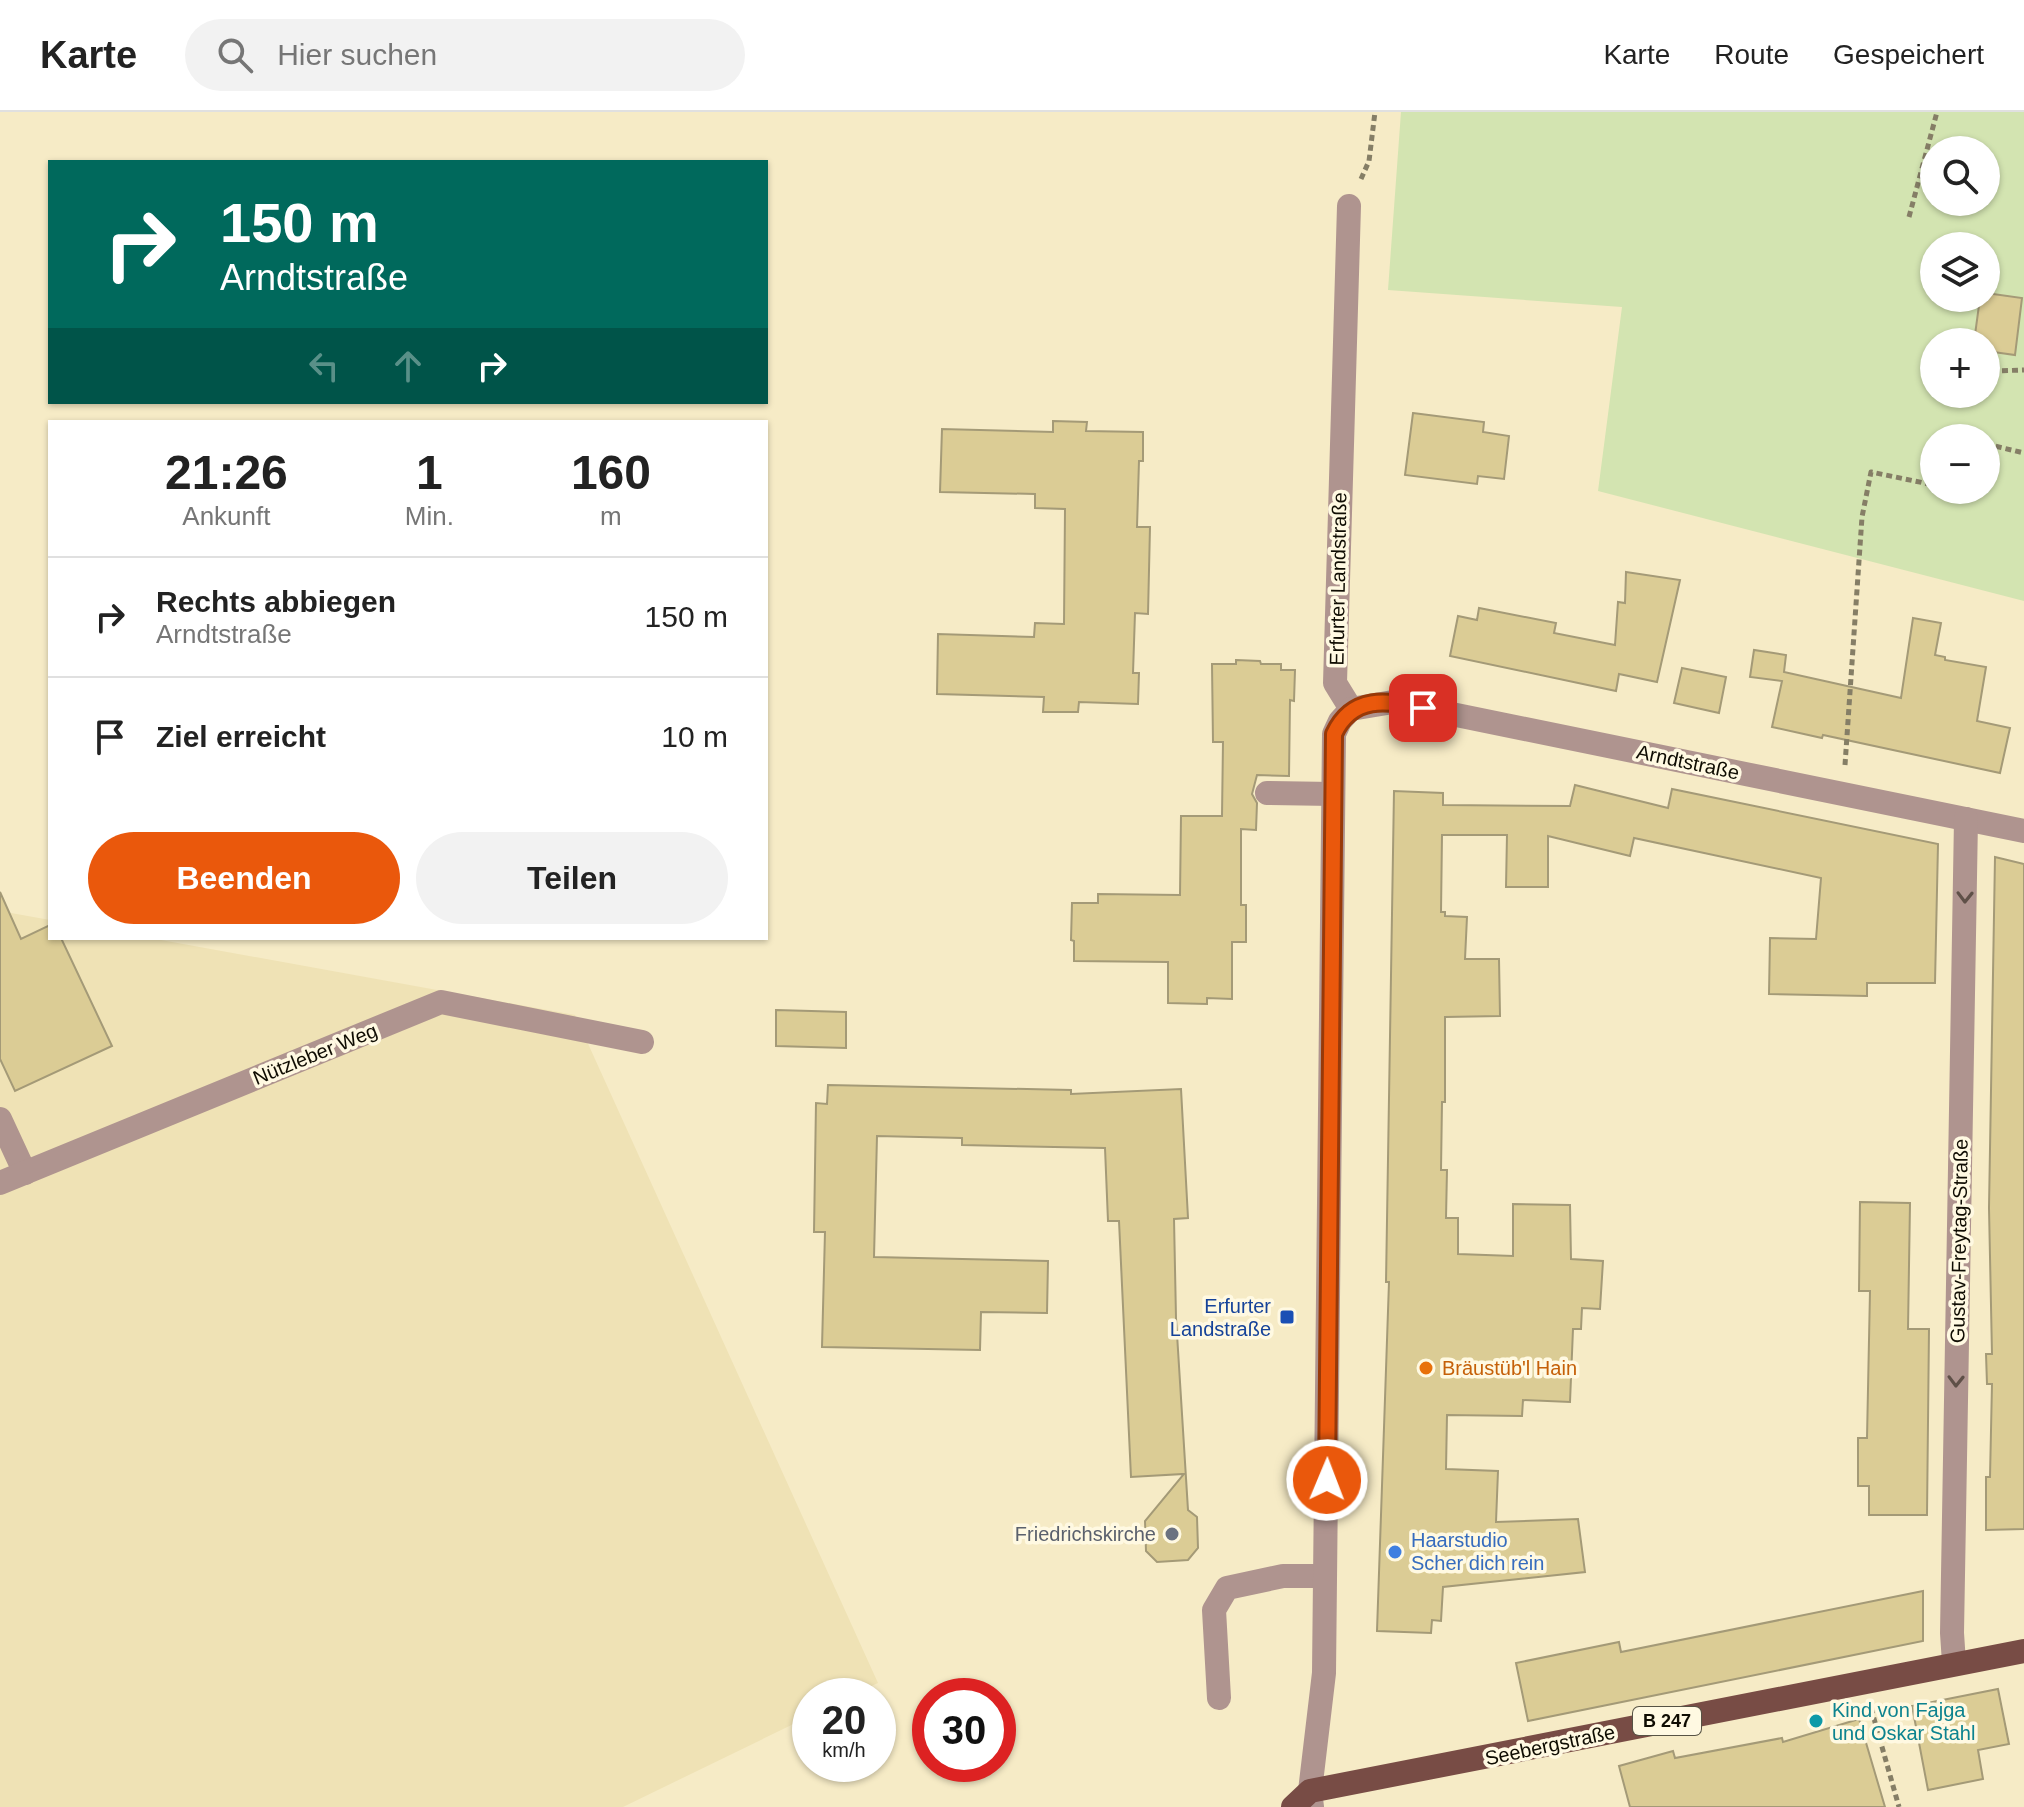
<!DOCTYPE html>
<html lang="de">
<meta charset="utf-8">
<style>
body{margin:0;font-family:Helvetica,sans-serif;background:#f2f2f2;color:#222;height:100vh;display:flex;flex-direction:column;font-size:30px;white-space:nowrap}
*{box-sizing:border-box;margin:0}
p{font-size:26px;color:#767676}
.icon{flex:none;width:44px;height:44px;fill:none;stroke:currentColor;stroke-width:2;stroke-linecap:round;stroke-linejoin:round}
.map{position:relative;flex:1;overflow:hidden}
.drawer{position:absolute;left:48px;top:308px;width:720px;height:520px;display:flex;flex-direction:column;background:#fff;border-radius:0px;box-shadow:0 2px 6px #0004}
.drawer>*{flex:none}
.banner{position:absolute;left:48px;top:48px;width:720px;height:244px;border-radius:0px;box-shadow:0 2px 6px #0004;background:#00695c;color:#fff;overflow:hidden}
.tools{position:absolute;left:1920px;top:24px;display:grid;gap:16px}
.tools a{display:grid;place-items:center;width:80px;height:80px;border-radius:50%;background:#fff;box-shadow:0 2px 6px #0004;font-size:40px}
.speed{position:absolute;left:792px;top:1566px;display:flex;gap:16px;font-size:40px;font-weight:700;text-align:center}
.speed>*{display:grid;place-content:center;width:104px;height:104px;border-radius:50%;background:#fff;box-shadow:0 2px 6px #0004;line-height:1}
.speed small{font-size:20px;font-weight:400}
.speed .limit{border:12px solid #d22;background:#fff;color:#111}
.pin{position:absolute;display:grid;place-items:center;width:68px;height:68px;color:#fff;margin:-34px;border-radius:16px;box-shadow:0 4px 12px #0006}
.me{position:absolute;width:88px;margin:-44px;rotate:1deg;stroke-linejoin:round;filter:drop-shadow(0 0 6px #0008)}
.turn{display:flex;align-items:center;gap:28px;height:168px;padding:0 40px;font-size:36px}
.turn .icon{width:104px;height:104px;stroke-width:2.5}
.turn b{display:block;font-size:56px;line-height:68px}
.lanes{display:flex;align-items:center;height:76px;padding:0 40px;background:#0003;justify-content:center;gap:40px;direction:ltr}
.lanes .off{opacity:.35}
.eta{display:flex;justify-content:space-evenly;align-items:center;height:136px;text-align:center}
.eta b{font-size:48px;font-weight:800;line-height:56px}
.primary-button{display:flex;gap:16px;margin-top:auto;padding:16px 40px}
.primary-button a{flex:1;height:92px;border-radius:48px;background:#ea580c;color:#fff;font-size:32px;font-weight:800;line-height:92px;text-align:center}
.primary-button a+a{background:#f2f2f2;color:#222}
ul{padding:0;list-style:none}
li{display:flex;align-items:center;gap:24px;height:120px;padding:0 40px;border-top:2px solid #e0e0e0}
li div{flex:1}
li b{display:block;font-size:30px}
li em{font-style:normal}
header{display:flex;align-items:center;gap:48px;box-sizing:border-box;height:112px;padding:0 40px;background:#fff;border-bottom:2px solid #e0e0e0}
header strong{font-size:38px}
nav{display:flex;gap:44px;margin-inline-start:auto;font-size:28px}
.search{width:560px;height:72px;background:#f2f2f2;display:flex;align-items:center;gap:20px;box-sizing:border-box;padding:0 28px;border-radius:44px;color:#767676;font-size:30px}
.map>svg:first-child{display:block}
.built{fill:#efe2b5}
.green{fill:#d3e4b1;fill-rule:evenodd}
.building{fill:#dbcc95;stroke:#a49a77;stroke-width:2}
.lines{fill:none;stroke-linecap:round;stroke-linejoin:round}
.path{stroke:#857e66;stroke-width:5;stroke-dasharray:6 4;stroke-linecap:butt}
.minor{stroke:#af948f;stroke-width:24}
.major{stroke:#784c45;stroke-width:24}
.oneway{stroke:#5f5048}
.route-casing{stroke:#983908;stroke-width:20}
.route{stroke:#ea580c;stroke-width:14}
.transit-dot{fill:#1a4fb4;stroke:#fff9e2;stroke-width:3}
.food-dot{fill:#e8710a;stroke:#fff9e2;stroke-width:3}
.worship-dot{fill:#6b7280;stroke:#fff9e2;stroke-width:3}
.shop-dot{fill:#3f7fe0;stroke:#fff9e2;stroke-width:3}
.culture-dot{fill:#0f9aa8;stroke:#fff9e2;stroke-width:3}
.labels{text-anchor:middle;stroke-width:7;stroke-linejoin:round;paint-order:stroke}
.shield{fill:#fff9e2;stroke:#575345;stroke-width:2}
.shield-label{font-size:18px;font-weight:bold;fill:#0f0c02}
.street-label{font-size:20px;fill:#0f0c02;stroke:#fff9e2}
.transit-label{font-size:20px;fill:#164399;stroke:#fff9e2;text-anchor:end}
.food-label{font-size:20px;fill:#c56008;stroke:#fff9e2;text-anchor:start}
.worship-label{font-size:20px;fill:#5b616d;stroke:#fff9e2;text-anchor:end}
.shop-label{font-size:20px;fill:#366cbe;stroke:#fff9e2;text-anchor:start}
.culture-label{font-size:20px;fill:#0d838f;stroke:#fff9e2;text-anchor:start}
</style>
<header>
<strong>Karte</strong>
<div class="search"><svg class="icon" aria-label="search" viewBox="0 0 24 24"><circle cx="10" cy="10" r="6"/><path d="M15 15l6 6"/></svg>Hier suchen</div>
<nav><a>Karte</a><a>Route</a><a>Gespeichert</a></nav>
</header>
<div class="map">
<svg width="2024" height="1695" viewBox="0 0 2024 1695">
<rect width="100%" height="100%" fill="#f6ebc6"/>
<path class="built" d="M0,799L50,808V826H150L575,903L878,1571L850,1584H810V1604L623,1695H0Z"/>
<path class="green" d="M1401,0H2024V489L1598,379L1622,195L1388,178ZM1934,38H1986V90H1934ZM1934,134H1986V186H1934ZM1934,230H1986V282H1934ZM1934,326H1986V378H1934Z"/>
<g class="building">
<path d="M1986,181L2022,186L2015,243L1986,239V230H1974L1980,186H1986Z"/>
<path d="M1413,301L1484,310L1483,320L1509,324L1504,367L1478,364L1477,372L1405,363Z"/>
<path d="M1053,309L1087,310L1086,319L1143,320V349H1139L1137,415H1150L1148,502L1135,501L1133,561H1139L1138,592L1079,590L1078,600H1043L1044,585L937,582L938,522L1034,525L1035,511L1064,512L1065,397L1035,396V382L940,380L942,317L1053,320Z"/>
<path d="M1626,460L1680,468L1657,570L1619,562L1616,579L1450,544L1458,504L1477,508L1479,496L1556,511L1554,521L1615,533L1618,490L1625,491Z"/>
<path d="M1913,506L1941,511L1935,543L1945,545V548L1986,555L1977,609L2010,616L2000,661L1823,623L1822,626L1772,615L1782,569L1750,565L1754,538L1786,543L1784,560L1901,586Z"/>
<path d="M1236,548L1260,549L1261,552H1281V558H1295L1294,589L1290,588L1289,664L1257,663L1252,682L1257,691L1256,718L1241,717V793H1246V830H1232V887L1207,886V892L1168,891V850L1074,849V829L1071,828L1072,791H1098V782L1180,783L1181,704H1222L1223,630H1213L1212,552H1236Z"/>
<path d="M1682,556L1726,565L1719,601L1674,591Z"/>
<path d="M1575,673L1668,696L1672,677L1938,732L1935,871H1867V884L1769,882L1770,826L1816,827L1821,766L1634,726L1630,744L1548,724V775H1506L1507,723H1442L1441,800H1445V804L1467,805L1465,847H1499L1500,904L1445,905V990H1442L1441,1058H1447L1446,1106H1458V1142L1513,1144V1092L1570,1093L1571,1147L1603,1149L1600,1197L1582,1196L1581,1217H1573L1570,1290L1523,1288L1522,1304L1447,1303L1446,1357L1498,1359L1496,1410L1578,1407L1585,1460L1443,1475L1441,1509L1432,1508L1431,1521L1377,1519L1389,1170H1386L1394,679L1443,681V693L1570,694Z"/>
<path d="M1995,745L2024,752V1417L1986,1418V1365H1990L1992,1272H1987L1986,1242H1992L1989,1096Z"/>
<path d="M0,780L21,827L50,813V826H61L112,934L15,979L0,947Z"/>
<path d="M776,898L846,900V936L776,934Z"/>
<path d="M828,973L1071,978V982L1181,977L1188,1106L1174,1107L1176,1206L1188,1398L1197,1405L1198,1436L1188,1448L1157,1450L1146,1439L1145,1409L1184,1362L1131,1365L1119,1109H1108L1105,1036L962,1033V1026L877,1024L874,1145L1048,1149L1047,1201L981,1200L980,1238L822,1235L825,1120H814L816,991L827,992Z"/>
<path d="M1860,1090L1910,1091L1908,1217H1929L1927,1403H1869V1374H1858V1326H1867L1870,1179H1859Z"/>
<path d="M1923,1479V1529L1528,1609L1516,1551L1619,1530L1621,1540Z"/>
<path d="M1998,1577L2009,1632L1978,1638L1983,1667L1928,1678L1912,1594Z"/>
<path d="M1859,1607L1885,1695H1630L1619,1654L1673,1639L1675,1646L1782,1626L1783,1630Z"/>
</g>
<g class="lines">
<g class="path">
<path d="M1361,67L1369,49L1375,0"/>
<path d="M1909,105L1937,0"/>
<path d="M1992,259L2024,258"/>
<path d="M1986,332L2024,341"/>
<path d="M1960,378L1972,381L1973,378"/>
<path d="M1845,653L1862,405L1871,360L1934,373"/>
<path d="M1871,1596L1899,1695"/>
</g>
<g class="minor">
<path d="M1349,94L1335,571L1351,597"/>
<path d="M1351,597L1393,590L2024,719"/>
<path d="M1267,681L1333,682"/>
<path d="M0,1007L25,1061"/>
<path d="M0,1071L441,890L642,930"/>
<path d="M1954,1551L1952,1521L1966,707"/>
<path d="M1219,1586L1214,1498L1227,1476L1283,1464H1325"/>
<path d="M1312,1695L1310,1679L1324,1561L1334,622L1340,609L1351,597"/>
</g>
<path class="major" d="M1293,1695L1310,1679L2024,1539"/>
</g>
<defs><path id="oneway-chevron" d="M-2-3.5L2.5 0L-2 3.5" fill="none" stroke-width="1.6" stroke-linecap="round" stroke-linejoin="round" transform="scale(2)"/></defs>
<g class="oneway">
<use href="#oneway-chevron" transform="translate(1965 785) rotate(91)"/>
<use href="#oneway-chevron" transform="translate(1956 1269) rotate(91)"/>
</g>
<g class="lines">
<defs>
<path id="route" d="M1327,1368L1334,622C1352,583 1387,588 1423,596"/>
</defs>
<use href="#route" class="route-casing"/>
<use href="#route" class="route"/>
</g>
<rect class="transit-dot" x="1279" y="1197" width="16" height="16" rx="4"/>
<circle class="food-dot" cx="1426" cy="1256" r="8"/>
<circle class="worship-dot" cx="1172" cy="1422" r="8"/>
<circle class="shop-dot" cx="1395" cy="1440" r="8"/>
<circle class="culture-dot" cx="1816" cy="1609" r="8"/>
<g class="labels">
<rect class="shield" x="1633" y="1595" width="68" height="28" rx="6"/>
<g class="shield-label">
<text x="1667" y="1615">B 247</text>
</g>
<g class="street-label">
<text transform="translate(1338 467) rotate(-89)" y="7">Erfurter Landstraße</text>
<text transform="translate(1688 650) rotate(12)" y="7">Arndtstraße</text>
<text transform="translate(315 942) rotate(-22)" y="7">Nützleber Weg</text>
<text transform="translate(1959 1129) rotate(-89)" y="7">Gustav-Freytag-Straße</text>
<text transform="translate(1550 1633) rotate(-12)" y="7">Seebergstraße</text>
</g>
<g class="transit-label">
<text x="1271" y="1201">Erfurter<tspan x="1271" dy="23">Landstraße</tspan></text>
</g>
<g class="food-label">
<text x="1442" y="1263">Bräustüb'l Hain</text>
</g>
<g class="worship-label">
<text x="1156" y="1429">Friedrichskirche</text>
</g>
<g class="shop-label">
<text x="1411" y="1435">Haarstudio<tspan x="1411" dy="23">Scher dich rein</tspan></text>
</g>
<g class="culture-label">
<text x="1832" y="1605">Kind von Fajga<tspan x="1832" dy="23">und Oskar Stahl</tspan></text>
</g>
</g>
</svg>
<div class="tools">
<a><svg class="icon" aria-label="search" viewBox="0 0 24 24"><circle cx="10" cy="10" r="6"/><path d="M15 15l6 6"/></svg></a>
<a><svg class="icon" aria-label="layers" viewBox="0 0 24 24"><path d="M12 4l9 5-9 5-9-5zM3 14l9 5 9-5"/></svg></a>
<a>+</a>
<a>−</a>
</div>
<div class="speed"><div>20<small>km/h</small></div><div class="limit">30</div></div>
<div class="pin" style="left:1423px;top:596px;background:#d93025"><svg class="icon" aria-label="arrive" viewBox="0 0 24 24"><path d="M6 21V4h12l-3 4 3 4H6"/></svg></div>
<svg class="me" style="left:1327px;top:1368px" viewBox="-20 -20 40 40"><circle r="17" fill="#ea580c" stroke="#fff" stroke-width="3"/><path d="M0-11L8 9 0 5-8 9z" fill="#fff"/></svg>
<div class="banner">
<div class="turn"><svg class="icon" aria-label="right" viewBox="0 0 24 24"><path d="M7 20v-9h11M14 6l5 5-5 5"/></svg><div><b>150 m</b>Arndtstraße</div></div>
<div class="lanes"><svg class="icon off" aria-label="left" viewBox="0 0 24 24"><path d="M17 20v-9H6M10 6l-5 5 5 5"/></svg><svg class="icon off" aria-label="ahead" viewBox="0 0 24 24"><path d="M12 20V5M6 11l6-6 6 6"/></svg><svg class="icon" aria-label="right" viewBox="0 0 24 24"><path d="M7 20v-9h11M14 6l5 5-5 5"/></svg></div>
</div>
<section class="drawer">
<div class="eta">
<div><b>21:26</b><p>Ankunft</p></div>
<div><b>1</b><p>Min.</p></div>
<div><b>160</b><p>m</p></div>
</div>
<ul>
<li><svg class="icon" aria-label="right" viewBox="0 0 24 24"><path d="M7 20v-9h11M14 6l5 5-5 5"/></svg><div><b>Rechts abbiegen</b><p>Arndtstraße</p></div><em>150 m</em></li>
<li><svg class="icon" aria-label="arrive" viewBox="0 0 24 24"><path d="M6 21V4h12l-3 4 3 4H6"/></svg><div><b>Ziel erreicht</b></div><em>10 m</em></li>
</ul>
<div class="primary-button"><a>Beenden</a><a>Teilen</a></div>
</section>
</div>
